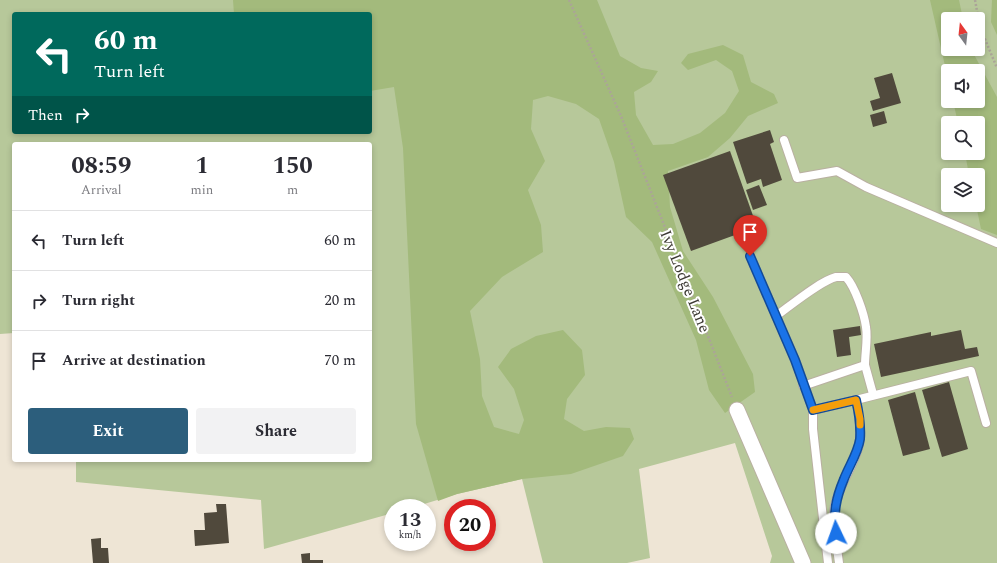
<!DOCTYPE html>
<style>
body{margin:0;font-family:Spectral,serif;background:#f2f2f3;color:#2b2b33;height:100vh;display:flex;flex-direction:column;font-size:15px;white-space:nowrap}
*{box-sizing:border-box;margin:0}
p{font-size:13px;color:#7c7c81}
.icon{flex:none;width:22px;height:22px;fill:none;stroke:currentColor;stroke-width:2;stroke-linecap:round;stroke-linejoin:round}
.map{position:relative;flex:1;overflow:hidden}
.side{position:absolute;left:12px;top:142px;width:360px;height:320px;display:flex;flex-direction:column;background:#fff;border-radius:4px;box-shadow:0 2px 6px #0003}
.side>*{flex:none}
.banner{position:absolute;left:12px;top:12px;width:360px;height:122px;border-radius:4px;box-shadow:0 2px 6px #0003;background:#00695c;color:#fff;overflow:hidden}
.needle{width:26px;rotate:345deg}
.fabs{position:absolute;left:941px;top:12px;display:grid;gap:8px}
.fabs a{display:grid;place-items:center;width:44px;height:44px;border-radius:4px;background:#fff;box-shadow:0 2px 6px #0003;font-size:20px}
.speed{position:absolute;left:384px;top:499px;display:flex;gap:8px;font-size:20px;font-weight:700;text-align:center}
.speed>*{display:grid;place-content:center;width:52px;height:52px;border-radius:50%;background:#fff;box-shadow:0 2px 6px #0003;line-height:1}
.speed small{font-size:10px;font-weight:400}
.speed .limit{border:6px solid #d22;background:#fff;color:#111}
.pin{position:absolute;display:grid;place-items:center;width:34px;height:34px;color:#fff;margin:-41px -17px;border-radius:50% 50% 50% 0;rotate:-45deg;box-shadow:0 0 4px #0007}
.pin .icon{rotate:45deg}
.me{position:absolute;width:44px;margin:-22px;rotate:357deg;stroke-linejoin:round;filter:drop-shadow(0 0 3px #0008)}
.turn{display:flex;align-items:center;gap:14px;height:84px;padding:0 16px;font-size:18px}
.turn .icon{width:52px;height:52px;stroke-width:2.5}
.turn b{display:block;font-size:28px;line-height:34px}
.then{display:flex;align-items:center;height:38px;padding:0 16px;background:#0003;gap:8px;font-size:15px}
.eta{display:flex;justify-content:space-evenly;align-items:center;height:68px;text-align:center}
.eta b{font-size:24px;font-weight:700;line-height:28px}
.primary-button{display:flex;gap:8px;margin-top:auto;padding:8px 16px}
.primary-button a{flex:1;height:46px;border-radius:4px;background:#2c5e7c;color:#fff;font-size:16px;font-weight:700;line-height:46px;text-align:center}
.primary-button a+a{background:#f2f2f3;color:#2b2b33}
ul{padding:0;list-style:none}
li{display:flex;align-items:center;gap:12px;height:60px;padding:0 16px;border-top:1px solid #e1e1e2}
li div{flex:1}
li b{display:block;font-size:15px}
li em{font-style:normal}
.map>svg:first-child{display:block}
.green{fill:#b7c89a;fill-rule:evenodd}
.forest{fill:#a3ba7c}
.building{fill:#50493c}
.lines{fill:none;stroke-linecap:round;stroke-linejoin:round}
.service-casing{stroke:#b9b0a1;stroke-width:10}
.minor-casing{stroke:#b9b0a1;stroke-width:17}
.path{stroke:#aba498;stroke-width:2.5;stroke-dasharray:2 2;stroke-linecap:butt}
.service{stroke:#fff;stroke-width:8}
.minor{stroke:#fff;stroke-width:15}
.route-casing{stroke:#114b97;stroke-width:10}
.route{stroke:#1a73e8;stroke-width:7}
.slow{stroke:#f59e0b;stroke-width:7}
.labels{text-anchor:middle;stroke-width:4;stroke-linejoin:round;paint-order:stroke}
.street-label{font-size:16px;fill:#3d3a34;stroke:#fff}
</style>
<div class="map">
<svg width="997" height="563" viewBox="0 0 997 563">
<rect width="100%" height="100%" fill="#eee5d5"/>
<path class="green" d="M0,0H997V563H770L772,556L735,443L639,469L650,558L627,563H543L522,479L457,494L411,508H393V513L264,549L261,500L76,482V460H370V144H14V333L0,334ZM14,14H370V132H14ZM948,19H978V49H948ZM948,71H978V101H948ZM948,123H978V153H948ZM948,175H978V205H948Z"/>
<g class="forest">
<path d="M233,0H597L620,56L641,68L658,71L651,82L634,92L636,115L653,145L673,144L700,133L725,113L739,91L732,71L716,60L688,70L681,63L688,54L723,45L743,55L751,82L774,94L778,103L748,116L730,138L708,157L668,171L670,207L683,251L713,297L753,374L755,392L725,413L709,390L696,340L652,242L626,217L614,162L599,119L576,104L548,96L533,100L531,129L545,161L528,190L541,225L543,252L502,277L470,311L480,359L482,396L494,427L519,434L524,420L514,389L498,367L511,349L536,336L563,330L582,350L585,375L567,399L564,419L584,431L606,427L630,428L634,439L623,456L571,474L522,479L457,494L438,501L416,424L403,148L394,87L370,91V14H234Z"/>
<path d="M930,0H959L963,19H948V49H971L997,97V235L981,229L976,205H978V175H969L965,153H978V123H958L953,101H978V71H948V79Z"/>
<path d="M992,0H997V35L991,22Z"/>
</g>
<g class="building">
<path d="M892,73L901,103L873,111L870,101L880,98L874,78Z"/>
<path d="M884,111L887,123L873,127L870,115Z"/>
<path d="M770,130L774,142L770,144L782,180L763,187L761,179L747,184L733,142Z"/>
<path d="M730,151L757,227L691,251L663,175Z"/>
<path d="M759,185L767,205L753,210L746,190Z"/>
<path d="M860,326L861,335L849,337L851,355L837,357L833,330Z"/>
<path d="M961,330L965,349L977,347L979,356L881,377L874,344L931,332V336Z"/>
<path d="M949,382L968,449L942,457L922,390Z"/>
<path d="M915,392L930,449L903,456L888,400Z"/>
<path d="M216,504H226L229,543L195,546L194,530H205L204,513L217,512Z"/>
<path d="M101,538V548H108L109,563H93L91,539Z"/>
<path d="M310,553V560H323V563H302L301,554Z"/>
</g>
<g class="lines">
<defs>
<g id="service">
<path d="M784,140L797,178L837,171L866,187L997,243"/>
<path d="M750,256L795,360L813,410V429L828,563"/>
<path d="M776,316C790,306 820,281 836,277C839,277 843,277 846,277C855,287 864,313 866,327C868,339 865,353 865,365L803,386"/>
<path d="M865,365L873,394"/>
<path d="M813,410L856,400"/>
<path d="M839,563C837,545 831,523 835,505C840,483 858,459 860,439C861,425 859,413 856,400L971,371L986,423"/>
</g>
<path id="minor" d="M737,410L803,563"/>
</defs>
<use href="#service" class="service-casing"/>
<use href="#minor" class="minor-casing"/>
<g class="path">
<path d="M569,0L621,116L732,397"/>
<path d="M975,0L980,27L997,68"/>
</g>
<use href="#service" class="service"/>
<use href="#minor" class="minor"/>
</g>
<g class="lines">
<defs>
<path id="route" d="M750,256L795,360L813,410L856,400C859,413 861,425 860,439C858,453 849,466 844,479C836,498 833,513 836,533"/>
</defs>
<use href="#route" class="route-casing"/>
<use href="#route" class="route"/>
<path class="slow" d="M813,410L856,400L860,419V425"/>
</g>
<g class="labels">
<g class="street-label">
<text transform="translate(686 281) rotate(68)" y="6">Ivy Lodge Lane</text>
</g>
</g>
</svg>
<div class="fabs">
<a><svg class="needle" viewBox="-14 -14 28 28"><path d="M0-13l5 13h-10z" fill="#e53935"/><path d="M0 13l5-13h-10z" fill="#7c7c81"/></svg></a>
<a><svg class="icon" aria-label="sound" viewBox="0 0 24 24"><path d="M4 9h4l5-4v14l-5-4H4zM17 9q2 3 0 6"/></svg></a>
<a><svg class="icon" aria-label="search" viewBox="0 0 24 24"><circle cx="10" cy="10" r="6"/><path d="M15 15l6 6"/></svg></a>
<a><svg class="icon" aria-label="layers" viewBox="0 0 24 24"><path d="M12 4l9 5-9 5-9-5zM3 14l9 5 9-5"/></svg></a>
</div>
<div class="speed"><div>13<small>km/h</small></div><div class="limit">20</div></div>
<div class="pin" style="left:750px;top:256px;background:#d93025"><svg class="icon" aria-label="arrive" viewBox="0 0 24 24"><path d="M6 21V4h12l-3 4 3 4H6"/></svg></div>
<svg class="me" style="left:836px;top:533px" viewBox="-20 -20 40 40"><circle r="19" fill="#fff"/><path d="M0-13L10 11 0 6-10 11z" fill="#1a73e8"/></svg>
<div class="banner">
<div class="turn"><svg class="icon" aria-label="left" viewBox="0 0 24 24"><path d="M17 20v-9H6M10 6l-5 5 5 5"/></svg><div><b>60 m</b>Turn left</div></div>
<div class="then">Then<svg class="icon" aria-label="right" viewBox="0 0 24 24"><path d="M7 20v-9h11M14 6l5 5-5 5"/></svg></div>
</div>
<section class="side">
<div class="eta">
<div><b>08:59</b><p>Arrival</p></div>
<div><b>1</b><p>min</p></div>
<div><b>150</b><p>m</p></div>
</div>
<ul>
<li><svg class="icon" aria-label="left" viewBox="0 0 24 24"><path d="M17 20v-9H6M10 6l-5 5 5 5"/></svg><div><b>Turn left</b></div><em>60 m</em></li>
<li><svg class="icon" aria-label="right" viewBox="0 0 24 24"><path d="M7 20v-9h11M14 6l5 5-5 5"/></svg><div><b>Turn right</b></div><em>20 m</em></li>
<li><svg class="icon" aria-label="arrive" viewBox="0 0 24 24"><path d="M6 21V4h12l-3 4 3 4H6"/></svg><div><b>Arrive at destination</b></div><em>70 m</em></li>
</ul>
<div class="primary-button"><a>Exit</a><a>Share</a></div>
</section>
</div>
